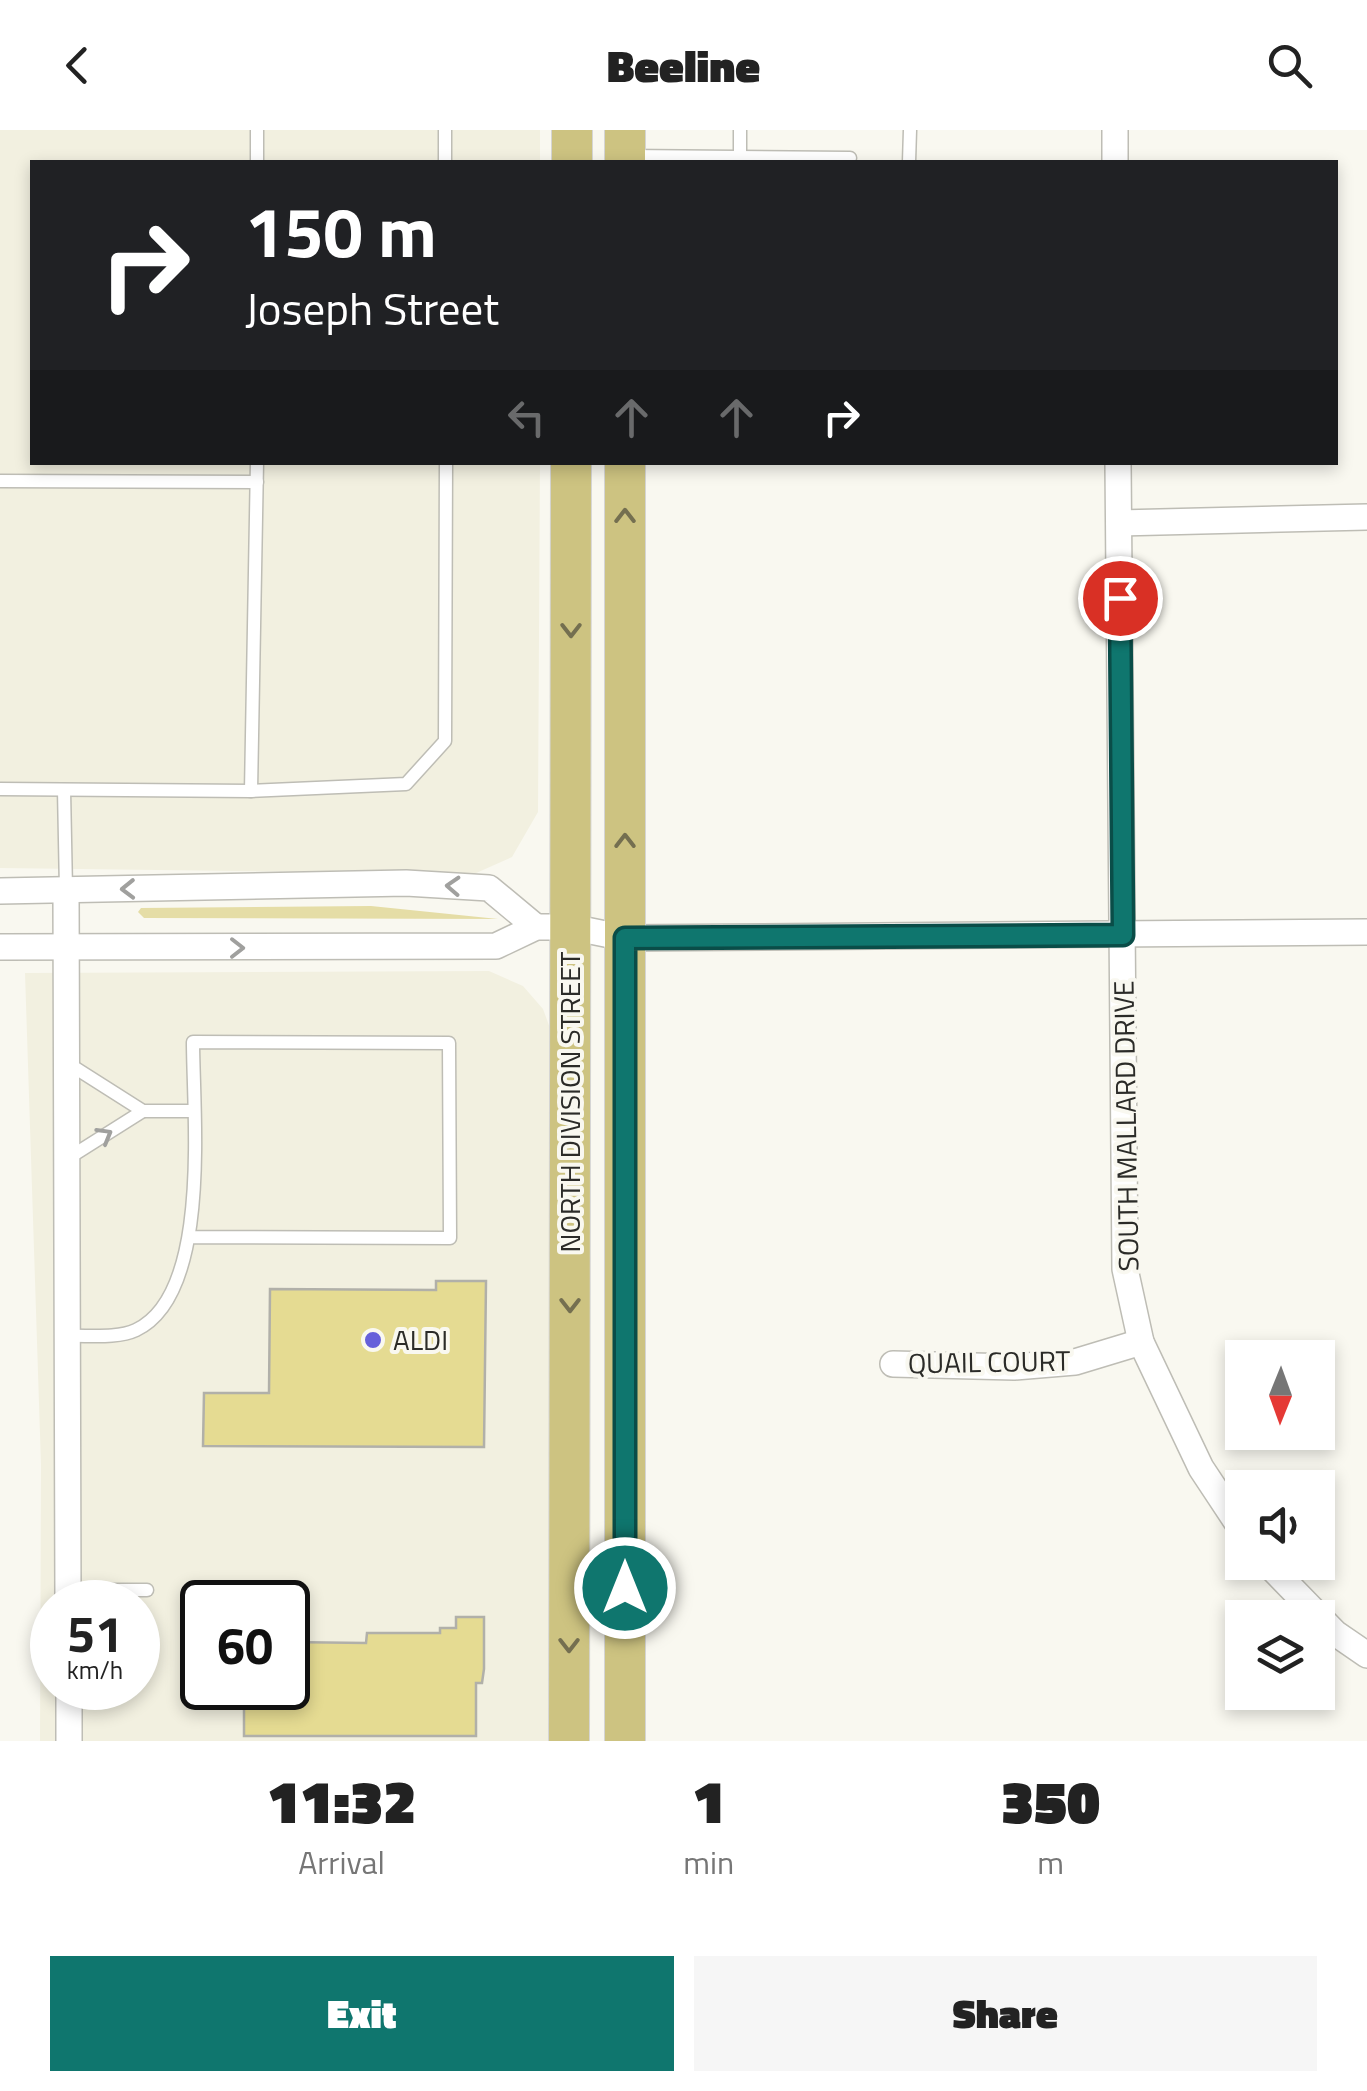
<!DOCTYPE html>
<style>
body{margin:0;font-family:"Titillium Web",sans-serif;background:#f6f6f6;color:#222;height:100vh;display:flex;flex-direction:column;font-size:38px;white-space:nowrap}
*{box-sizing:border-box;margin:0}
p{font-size:32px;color:#767676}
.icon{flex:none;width:55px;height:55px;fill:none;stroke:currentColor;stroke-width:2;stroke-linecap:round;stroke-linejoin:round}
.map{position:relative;height:1611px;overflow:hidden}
.details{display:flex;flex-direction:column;background:#fff;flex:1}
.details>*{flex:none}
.banner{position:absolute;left:30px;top:30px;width:1308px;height:305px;border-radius:0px;box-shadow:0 5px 15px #0003;background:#202124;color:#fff;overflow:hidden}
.needle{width:65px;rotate:181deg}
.fabs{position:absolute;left:1225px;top:1210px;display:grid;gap:20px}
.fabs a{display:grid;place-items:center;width:110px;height:110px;border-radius:0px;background:#fff;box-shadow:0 5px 15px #0003;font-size:50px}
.speed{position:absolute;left:30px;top:1450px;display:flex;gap:20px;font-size:50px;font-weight:700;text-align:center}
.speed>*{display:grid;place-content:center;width:130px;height:130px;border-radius:50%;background:#fff;box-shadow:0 5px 15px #0003;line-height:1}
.speed small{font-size:25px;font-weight:400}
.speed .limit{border:5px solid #111;border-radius:15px;background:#fff;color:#111}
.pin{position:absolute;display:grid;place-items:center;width:85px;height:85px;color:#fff;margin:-42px;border:5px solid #fff;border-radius:50%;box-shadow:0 2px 10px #0007}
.me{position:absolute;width:110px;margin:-55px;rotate:0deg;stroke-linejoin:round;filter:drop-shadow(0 0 8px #0008)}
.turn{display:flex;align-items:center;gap:35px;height:210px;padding:0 50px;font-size:45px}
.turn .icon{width:130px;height:130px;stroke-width:2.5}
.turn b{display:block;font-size:70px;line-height:85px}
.lanes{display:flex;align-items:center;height:95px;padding:0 50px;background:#0003;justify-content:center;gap:50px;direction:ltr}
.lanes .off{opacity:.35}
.eta{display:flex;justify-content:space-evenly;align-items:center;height:170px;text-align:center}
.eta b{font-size:60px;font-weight:800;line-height:70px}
.action{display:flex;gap:20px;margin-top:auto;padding:20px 50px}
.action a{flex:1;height:115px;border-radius:0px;background:#0f766e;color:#fff;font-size:40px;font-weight:800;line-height:115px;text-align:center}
.action a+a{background:#f6f6f6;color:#222}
header{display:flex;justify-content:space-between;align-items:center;height:130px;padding:0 50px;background:#fff;font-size:45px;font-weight:800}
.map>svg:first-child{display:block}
.built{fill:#f2f0e0;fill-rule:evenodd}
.green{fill:#e5dda6}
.building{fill:#e5db92;stroke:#b1b0a9;stroke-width:2.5}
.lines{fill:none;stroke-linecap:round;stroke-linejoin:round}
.service-casing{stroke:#bebdb5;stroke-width:15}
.minor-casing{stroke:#bebdb5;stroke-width:28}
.primary-casing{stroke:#d5d5d4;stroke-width:42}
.service{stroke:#fff;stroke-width:12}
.minor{stroke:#fff;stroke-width:25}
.primary{stroke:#cdc381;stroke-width:40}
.oneway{stroke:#746f50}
.oneway2{stroke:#a0a09e}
.route-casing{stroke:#0a4d48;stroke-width:25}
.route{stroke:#0f766e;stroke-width:18}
.poi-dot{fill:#6660da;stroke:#f9f8f0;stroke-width:4}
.labels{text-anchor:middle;stroke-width:8;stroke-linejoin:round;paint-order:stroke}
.street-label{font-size:28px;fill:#2b2b28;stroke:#f9f8f0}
.poi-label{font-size:28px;fill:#2b2b28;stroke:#f9f8f0;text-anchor:start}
</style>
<header><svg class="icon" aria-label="back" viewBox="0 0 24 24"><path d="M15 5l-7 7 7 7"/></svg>Beeline<svg class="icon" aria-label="search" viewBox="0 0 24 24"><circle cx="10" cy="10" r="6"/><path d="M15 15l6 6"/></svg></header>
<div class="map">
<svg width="1367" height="1611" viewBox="0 0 1367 1611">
<rect width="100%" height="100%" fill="#f9f8f0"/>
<g class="built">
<path d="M0,0H540V32H32V332L540,333L538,682L512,727L474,744L0,738Z"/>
<path d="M489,841L523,856L543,879L554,909L551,1611H40L41,1335L25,843ZM52,1472H138V1558H52ZM202,1472H288V1558H202Z"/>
</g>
<path class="green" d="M371,776L498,789L144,788L138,782L141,778Z"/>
<g class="building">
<path d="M436,1151H486L484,1317L203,1316L204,1263H269L270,1159L436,1160Z"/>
<path d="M456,1487H484V1539L482,1553H476V1606H244V1558H288V1512L366,1513L367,1503H440V1498H456Z"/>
</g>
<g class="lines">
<defs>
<g id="service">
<path d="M257,0V32"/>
<path d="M445,0V32"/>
<path d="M740,0V27"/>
<path d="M628,26L850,28"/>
<path d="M909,32L910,0"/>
<path d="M0,351L257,352"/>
<path d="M0,659L251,661L406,654L445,611L446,332"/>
<path d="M64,660L66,760"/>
<path d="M251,661L257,332"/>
<path d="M69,934L143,981H193"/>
<path d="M67,1029L143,981"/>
<path d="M67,1206C87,1205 117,1209 136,1200C212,1164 193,983 193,912L449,913L450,1108L191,1107"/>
<path d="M68,1460H147"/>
</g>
<g id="minor">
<path d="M1115,0V32"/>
<path d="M1118,332L1125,1139L1141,1212L1201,1338L1242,1400"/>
<path d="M1119,393L1367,387"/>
<path d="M66,760L68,1472"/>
<path d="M0,761L406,753L489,758L536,797"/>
<path d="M0,817L496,816L536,797H571L625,808L1367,802"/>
<path d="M893,1234L1014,1237L1075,1232L1141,1212"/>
<path d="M1266,1432L1335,1503L1367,1525"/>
<path d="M69,1558V1611"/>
</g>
<g id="primary">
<path d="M572,32V0"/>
<path d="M625,32V0"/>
<path d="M569,1611L571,332"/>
<path d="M625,1611V332"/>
</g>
</defs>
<use href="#service" class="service-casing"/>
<use href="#minor" class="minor-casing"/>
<use href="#primary" class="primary-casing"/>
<use href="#service" class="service"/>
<use href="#minor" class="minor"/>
<use href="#primary" class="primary"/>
</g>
<defs><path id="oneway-chevron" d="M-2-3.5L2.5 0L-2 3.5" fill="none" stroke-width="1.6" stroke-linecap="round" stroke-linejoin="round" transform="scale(2.5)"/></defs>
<g class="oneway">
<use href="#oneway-chevron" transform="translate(625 386) rotate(-90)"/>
<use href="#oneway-chevron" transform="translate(571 500) rotate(90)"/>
<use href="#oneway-chevron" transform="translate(625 711) rotate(-90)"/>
<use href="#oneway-chevron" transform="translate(570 1175) rotate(90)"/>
<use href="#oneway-chevron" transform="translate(569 1515) rotate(90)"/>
</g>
<g class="oneway2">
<use href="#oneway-chevron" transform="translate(453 756) rotate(-177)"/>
<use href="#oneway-chevron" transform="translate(128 759) rotate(179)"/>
<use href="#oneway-chevron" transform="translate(237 818)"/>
<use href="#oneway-chevron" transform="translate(105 1005) rotate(-30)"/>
</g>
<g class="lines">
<defs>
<path id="route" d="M625,1458V808L1123,805L1120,468"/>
</defs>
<use href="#route" class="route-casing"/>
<use href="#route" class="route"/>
</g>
<circle class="poi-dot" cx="373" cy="1210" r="10"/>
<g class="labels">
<g class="street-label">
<text transform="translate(570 972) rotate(-90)" y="10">NORTH DIVISION STREET</text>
<text transform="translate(1126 996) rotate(-91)" y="10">SOUTH MALLARD DRIVE</text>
<text transform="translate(989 1232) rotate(-1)" y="10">QUAIL COURT</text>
</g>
<g class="poi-label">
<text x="393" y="1220">ALDI</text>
</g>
</g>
</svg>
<div class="fabs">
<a><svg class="needle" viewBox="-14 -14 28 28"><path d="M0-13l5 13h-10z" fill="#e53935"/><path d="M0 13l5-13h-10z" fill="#767676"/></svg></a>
<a><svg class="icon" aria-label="sound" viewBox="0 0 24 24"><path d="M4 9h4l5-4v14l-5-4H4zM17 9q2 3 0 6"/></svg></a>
<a><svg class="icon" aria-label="layers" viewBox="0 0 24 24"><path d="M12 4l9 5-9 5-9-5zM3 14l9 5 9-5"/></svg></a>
</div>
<div class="speed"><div>51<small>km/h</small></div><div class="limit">60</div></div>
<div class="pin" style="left:1120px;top:468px;background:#d93025"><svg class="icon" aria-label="arrive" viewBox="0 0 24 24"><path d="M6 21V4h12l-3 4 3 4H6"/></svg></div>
<svg class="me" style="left:625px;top:1458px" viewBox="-20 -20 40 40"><circle r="17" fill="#0f766e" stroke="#fff" stroke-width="3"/><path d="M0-11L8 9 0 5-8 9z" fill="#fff"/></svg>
<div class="banner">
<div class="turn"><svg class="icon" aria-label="right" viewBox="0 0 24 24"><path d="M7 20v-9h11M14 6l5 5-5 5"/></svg><div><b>150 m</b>Joseph Street</div></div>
<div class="lanes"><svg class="icon off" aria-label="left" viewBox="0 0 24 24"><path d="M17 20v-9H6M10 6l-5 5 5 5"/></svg><svg class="icon off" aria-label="ahead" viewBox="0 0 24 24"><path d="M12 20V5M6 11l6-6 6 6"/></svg><svg class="icon off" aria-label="ahead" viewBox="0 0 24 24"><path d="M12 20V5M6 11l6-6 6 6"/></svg><svg class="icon" aria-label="right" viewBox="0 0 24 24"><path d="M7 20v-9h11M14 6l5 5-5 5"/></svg></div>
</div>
</div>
<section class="details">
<div class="eta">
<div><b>11:32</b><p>Arrival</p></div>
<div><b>1</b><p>min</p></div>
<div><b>350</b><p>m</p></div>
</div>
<div class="action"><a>Exit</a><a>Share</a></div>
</section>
